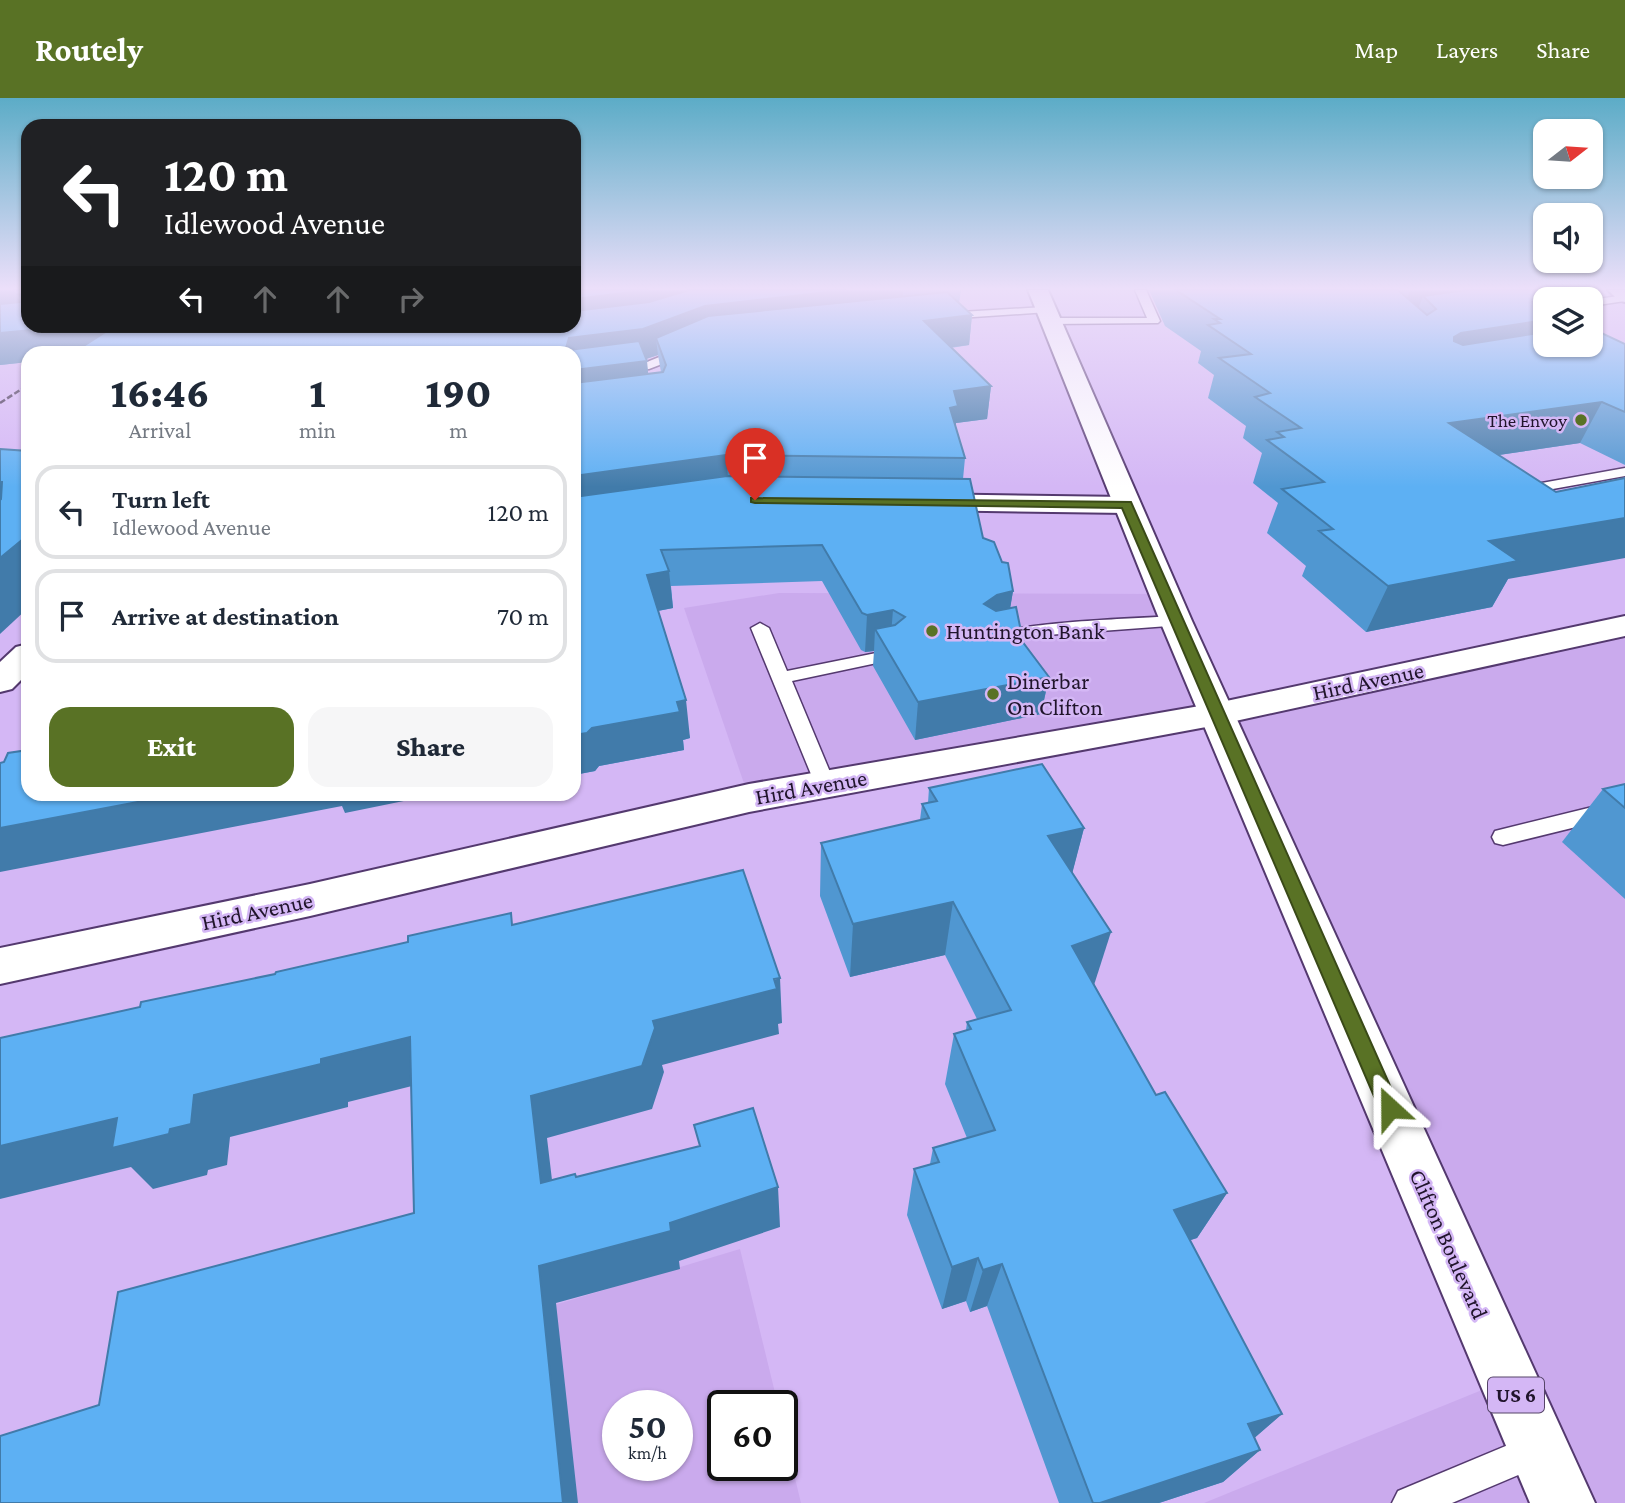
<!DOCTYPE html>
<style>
body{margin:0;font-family:"Crimson Pro",serif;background:#f6f6f7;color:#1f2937;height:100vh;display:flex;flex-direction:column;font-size:26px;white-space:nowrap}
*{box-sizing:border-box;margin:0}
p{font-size:23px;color:#747a83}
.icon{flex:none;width:38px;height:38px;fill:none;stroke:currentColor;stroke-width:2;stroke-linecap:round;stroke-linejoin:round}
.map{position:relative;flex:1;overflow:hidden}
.details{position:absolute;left:21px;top:248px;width:560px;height:455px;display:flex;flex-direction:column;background:#fff;border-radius:21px;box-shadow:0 2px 5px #0004}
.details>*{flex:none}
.top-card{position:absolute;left:21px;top:21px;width:560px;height:214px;border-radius:21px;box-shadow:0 2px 5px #0004;background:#202124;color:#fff;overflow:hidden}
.needle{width:46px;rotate:73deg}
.controls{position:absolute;left:1533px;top:21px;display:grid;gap:14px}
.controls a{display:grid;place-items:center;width:70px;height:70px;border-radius:14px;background:#fff;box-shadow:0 2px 5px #0004;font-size:35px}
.speed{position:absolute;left:602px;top:1292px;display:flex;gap:14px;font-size:35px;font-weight:700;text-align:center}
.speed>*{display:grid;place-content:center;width:91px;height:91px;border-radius:50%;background:#fff;box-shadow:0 2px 5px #0004;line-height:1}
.speed small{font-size:18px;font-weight:400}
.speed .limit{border:4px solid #111;border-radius:10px;background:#fff;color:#111}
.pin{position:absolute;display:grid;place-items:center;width:60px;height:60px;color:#fff;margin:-72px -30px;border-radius:50% 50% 50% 0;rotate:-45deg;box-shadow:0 0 7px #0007}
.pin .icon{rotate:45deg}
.me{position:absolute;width:77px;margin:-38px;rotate:336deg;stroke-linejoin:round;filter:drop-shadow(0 0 5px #0008)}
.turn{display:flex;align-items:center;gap:24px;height:147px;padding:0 28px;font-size:32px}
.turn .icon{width:91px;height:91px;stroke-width:2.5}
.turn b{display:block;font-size:49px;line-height:60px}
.lanes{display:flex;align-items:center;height:66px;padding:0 28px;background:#0003;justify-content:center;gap:35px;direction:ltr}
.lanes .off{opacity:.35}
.eta{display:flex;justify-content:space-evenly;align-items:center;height:119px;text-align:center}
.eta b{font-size:42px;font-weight:800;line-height:49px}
.action{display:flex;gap:14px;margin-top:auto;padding:14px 28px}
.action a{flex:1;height:80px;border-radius:21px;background:#597225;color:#fff;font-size:28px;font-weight:800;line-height:80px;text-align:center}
.action a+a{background:#f6f6f7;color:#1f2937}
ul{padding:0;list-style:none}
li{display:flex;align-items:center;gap:21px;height:94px;margin:0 14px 10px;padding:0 14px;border:4px solid #e0e1e3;border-radius:21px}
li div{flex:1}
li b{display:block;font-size:26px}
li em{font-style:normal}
header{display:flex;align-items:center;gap:42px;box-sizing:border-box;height:98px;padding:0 35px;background:#597225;color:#fff}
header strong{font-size:33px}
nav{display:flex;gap:38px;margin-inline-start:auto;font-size:24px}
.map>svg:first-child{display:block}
.built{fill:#caaaed;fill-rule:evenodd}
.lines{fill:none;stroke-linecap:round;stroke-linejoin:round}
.lane-casing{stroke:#54396f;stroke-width:3}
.street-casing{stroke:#54396f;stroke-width:4}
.secondary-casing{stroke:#54396f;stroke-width:4}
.primary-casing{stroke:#54396f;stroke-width:4}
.lane{fill:#fff;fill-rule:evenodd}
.street{fill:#fff;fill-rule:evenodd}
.secondary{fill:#fff;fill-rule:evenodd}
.primary{fill:#fff;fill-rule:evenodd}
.rail{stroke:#352743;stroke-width:2.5;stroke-dasharray:6 2.5;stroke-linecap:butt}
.wall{fill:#5097d1;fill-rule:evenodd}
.shaded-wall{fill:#417baa}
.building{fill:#5db0f3;stroke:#417baa;stroke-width:2}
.route{fill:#597225;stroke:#3a4a18;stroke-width:2}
.poi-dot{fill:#597225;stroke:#d4b7f5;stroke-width:2.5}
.labels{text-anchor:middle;stroke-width:5;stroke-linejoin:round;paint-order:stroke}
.far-poi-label{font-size:19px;fill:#20142b;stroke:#d4b7f5;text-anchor:end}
.shield{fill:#d4b7f5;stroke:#564568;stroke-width:2}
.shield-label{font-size:21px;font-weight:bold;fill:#20142b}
.poi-label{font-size:23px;fill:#20142b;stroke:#d4b7f5;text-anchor:start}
.street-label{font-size:23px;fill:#20142b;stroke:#d4b7f5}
</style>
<header>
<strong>Routely</strong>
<nav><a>Map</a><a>Layers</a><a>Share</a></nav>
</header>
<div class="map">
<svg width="1625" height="1405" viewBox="0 0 1625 1405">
<rect width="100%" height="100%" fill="#d4b7f5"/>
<g class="built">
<path d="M779,495L1165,496L1217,616L1625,528V1405H1204L1509,1281L1217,616L749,700L684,510Z"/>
<path d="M740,1151L778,1307H723V1367H782V1327L801,1405H0V1374ZM618,1307H677V1367H618Z"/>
</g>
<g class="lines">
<defs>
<g id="lane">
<path d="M1135,192H1146L1160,223L1158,225L1049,226L1043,223L1049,220H1147Z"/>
<path d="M1625,197V203L1591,208V202Z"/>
<path d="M1044,209L1049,212L1048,214L944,221L938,218L944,215Z"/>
<path d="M684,249L688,250V256L649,271L574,281V273L647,264Z"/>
<path d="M1625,370V378L1536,394L1529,390L1536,386Z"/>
<path d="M1176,518L1185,523L1182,527L1047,537L995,546L986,541C1001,524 1146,520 1176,518Z"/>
<path d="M760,525L769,530L787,573L891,552L900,557L891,562L792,583L835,686L832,691L825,693L818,691L815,686L751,530Z"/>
<path d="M1625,701V717L1503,747L1495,745L1492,739L1495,733L1503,731Z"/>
<path d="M1537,1335L1549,1340L1554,1352L1549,1364L1452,1405H1392L1398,1393Z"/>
</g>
<g id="street">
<path d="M922,396L1127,399L1137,401L1141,407L1137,413L1127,415L922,412L912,410L908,404L912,398Z"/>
<path d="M1625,518V538L1217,627L749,714L310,818L0,886V850L310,786L749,686L1217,605Z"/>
<path d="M28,546V575L12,591L0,594V564L16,549Z"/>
</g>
<path id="secondary" d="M1608,192H1625V204L1618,202Z"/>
<path id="primary" d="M1028,192H1048L1192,523L1595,1405H1530L1160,523Z"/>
</defs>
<use href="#lane" class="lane-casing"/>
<use href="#street" class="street-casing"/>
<use href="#secondary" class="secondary-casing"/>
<use href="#primary" class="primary-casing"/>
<use href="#lane" class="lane"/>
<use href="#street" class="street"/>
<use href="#secondary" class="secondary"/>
<use href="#primary" class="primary"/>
<path class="rail" d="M0,305L28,287"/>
</g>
<g class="wall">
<path d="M0,192H961L959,206L972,217L969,247L951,250L991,288L987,321L956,325V330L965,360L963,381L983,440L1013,493L1010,510L1021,542L1049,579L1041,616L915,642L873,568L874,553L865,554L861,552L822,483L671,488L673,510L658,513L690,640L683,642L684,652L599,668L595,673L574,677V256H28V264L0,267ZM658,257L661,274L648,276L646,261Z"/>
<path d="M1149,192H1593L1545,247L1625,246V367L1580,345L1499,357L1508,481L1492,509L1366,534L1302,478L1306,468L1267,435L1278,405L1253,385L1262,355L1243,340L1246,328L1208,300L1214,277L1198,265L1201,253L1165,228Z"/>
<path d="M1625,686V801L1562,744L1603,691Z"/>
<path d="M929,690L1084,730L1072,775L1094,886L1156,997L1227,1095L1197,1140L1190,1142L1282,1316L1254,1340L1260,1352L1223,1384L1159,1405H1059L987,1208L970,1214L966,1203L942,1211L907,1117L914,1071L930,1066L933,1050L967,1040L945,986L954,936L966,932L967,924L977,921L945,857L850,879L820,798L821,745L920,722L922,706L928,705Z"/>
</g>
<g class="shaded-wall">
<path d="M0,192H14L27,218L0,220Z"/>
<path d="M649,192H789L414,256L407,228H574V201Z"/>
<path d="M846,192H903L902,215L656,240L658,257L646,261L574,270L566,250L569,240L705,208Z"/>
<path d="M1410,192H1543L1436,211L1423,198L1414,222L1398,224Z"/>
<path d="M1598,195L1591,209V201H1554Z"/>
<path d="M1545,203V247L1445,273L1454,239L1461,235L1535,204Z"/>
<path d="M972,217L969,247L922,253L924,223Z"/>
<path d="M76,228H124L114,256H28V264L0,267V235Z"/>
<path d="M647,263L650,295L574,304V272Z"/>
<path d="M991,288L987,321L956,325L955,340L950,310L954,293Z"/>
<path d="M1602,304L1580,345L1430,367L1449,325Z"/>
<path d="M726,357L729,391L574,413V378Z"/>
<path d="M0,384H2L0,450Z"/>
<path d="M1625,420V460L1508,481L1492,509L1366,534L1388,488L1489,443Z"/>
<path d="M28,437V510L0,536V460Z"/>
<path d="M669,473L673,510L652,514L647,477Z"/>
<path d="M1013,493L1007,530L984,506L997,497Z"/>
<path d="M893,512L890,549L875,531L874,553L865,554L867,517Z"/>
<path d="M1049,579L1041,616L915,642L918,604Z"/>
<path d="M686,602L690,640L683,642L684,652L599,668L595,673L574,677V637L592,630L677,604Z"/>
<path d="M180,696H438L345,715L342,708L0,774V730Z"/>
<path d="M1084,730L1070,784L1048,738Z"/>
<path d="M953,804L945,857L850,879L853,826Z"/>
<path d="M1111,834L1094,887L1072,848Z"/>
<path d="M780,880L782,925L778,926L779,936L662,967L664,974L652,1011L547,1040L557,1124L541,1085L531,998L653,923Z"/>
<path d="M410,939L432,983L348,1004V1009L230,1039L227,1067L208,1072L207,1077L153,1091L131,1069L0,1101V1048L117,1020L194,997L321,961Z"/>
<path d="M778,1089L780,1129L679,1163L680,1171L556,1205L578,1405H563L539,1168Z"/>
<path d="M1227,1095L1197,1140L1148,1156L1174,1112Z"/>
<path d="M978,1160L966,1203L942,1211L952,1169Z"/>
<path d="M1002,1166L987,1208L970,1214L983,1172Z"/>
<path d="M1282,1316L1244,1349L1248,1326Z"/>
<path d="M1260,1352L1223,1384L1159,1405H1100Z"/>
</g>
<g class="building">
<path d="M14,192H28V228H76L0,235V206L20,204L25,197L15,196Z"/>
<path d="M574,192H649L574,201Z"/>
<path d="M689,192H846L705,208L643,231L569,240L566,250L569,252L639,243L647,263L574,272V256H71L115,228H574V213L649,204Z"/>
<path d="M1176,192H1398L1427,217L1436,211L1423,198L1465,192H1593L1598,195L1554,201H1545V203L1535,204L1545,209V222L1461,235L1454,239V243L1463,247L1545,234V247H1591V230L1625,246V314L1602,304L1449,325L1556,394L1625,380V420L1489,443L1518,463L1388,488L1319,433L1333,431L1282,391L1324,384L1267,342L1284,339L1277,334L1301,330L1255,299L1270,295L1219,260L1251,256L1208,227L1220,225L1214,221H1220Z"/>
<path d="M947,194L972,217L924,223L991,288L954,293L958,308L950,310L965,360L726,357L574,378V285L663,274L666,267L656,240L708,218Z"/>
<path d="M0,351L28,353V437L0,460V402L1,401L2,384H0Z"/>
<path d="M727,378L970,381L983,440L994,444L1002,464L1008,465L1013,493L997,497L984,506L996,513L1016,509L1022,538L1019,539L1049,579L918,604L875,531L895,527L905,519L893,512L867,517L862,515L822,447L661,452L669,473L647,477L686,602L677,604L680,614L592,630L587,635L574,637V399Z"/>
<path d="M28,652V696H180L0,730V665L4,664L8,655Z"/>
<path d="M1042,666L1084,730L1048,738L1111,834L1072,848L1156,997L1165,994L1227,1095L1174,1112L1282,1316L1248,1326L1260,1352L1100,1405H1093L1002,1166L983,1172L978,1160L952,1169L914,1071L939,1064L933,1050L995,1032L954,936L971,931L967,924L1011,912L953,804L853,826L821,745L929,720L922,706L937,703L929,690Z"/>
<path d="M1625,686V710L1603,691Z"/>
<path d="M743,772L780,880L774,881L777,891L653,923L655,930L642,968L531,998L541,1085L575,1076L576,1079L700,1048L694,1027L753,1010L778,1089L670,1125L671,1133L539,1168L563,1405H0V1338L99,1307L118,1194L414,1115L410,939L321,961V966L194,997L191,1026L170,1031L169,1036L112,1050L117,1020L0,1048V940L140,909L141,904L275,876L276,874L408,844V838L511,815L512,827Z"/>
</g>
<linearGradient id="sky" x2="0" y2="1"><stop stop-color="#5cacc7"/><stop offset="0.49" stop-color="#ecdffa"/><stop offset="1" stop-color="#ecdffa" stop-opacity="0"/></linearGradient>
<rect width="1625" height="389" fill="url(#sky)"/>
<path class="route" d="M751,400L1131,404L1400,1010L1397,1017L1390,1020L1382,1017L1122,410L755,405L751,404Z"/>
<g class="poi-dot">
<circle cx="1581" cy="322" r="7"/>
<circle cx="932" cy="533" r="7"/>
<circle cx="993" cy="596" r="7"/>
</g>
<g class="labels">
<g class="far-poi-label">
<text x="1567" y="329">The Envoy</text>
</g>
<rect class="shield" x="1488" y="1279.5" width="56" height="35" rx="5"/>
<g class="shield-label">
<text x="1516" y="1304">US 6</text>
</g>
<g class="poi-label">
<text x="946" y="541">Huntington Bank</text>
<text x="1007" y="591">Dinerbar<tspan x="1007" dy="26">On Clifton</tspan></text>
</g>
<g class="street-label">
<text transform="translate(1368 583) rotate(-12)" y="8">Hird Avenue</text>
<text transform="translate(811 689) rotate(-10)" y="8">Hird Avenue</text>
<text transform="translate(257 813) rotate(-12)" y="8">Hird Avenue</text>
<text transform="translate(1449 1146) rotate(66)" y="8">Clifton Boulevard</text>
</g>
</g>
</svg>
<div class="controls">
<a><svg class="needle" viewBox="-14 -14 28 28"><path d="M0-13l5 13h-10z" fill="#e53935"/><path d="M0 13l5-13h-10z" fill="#747a83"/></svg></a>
<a><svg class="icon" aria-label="sound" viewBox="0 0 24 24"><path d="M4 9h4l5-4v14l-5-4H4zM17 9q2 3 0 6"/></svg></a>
<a><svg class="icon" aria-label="layers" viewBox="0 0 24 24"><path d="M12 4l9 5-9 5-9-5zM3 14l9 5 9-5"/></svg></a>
</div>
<div class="speed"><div>50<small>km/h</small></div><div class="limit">60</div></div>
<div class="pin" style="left:755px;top:402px;background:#d93025"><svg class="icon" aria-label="arrive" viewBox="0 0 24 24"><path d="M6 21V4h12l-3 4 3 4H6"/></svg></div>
<svg class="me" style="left:1390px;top:1010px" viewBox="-20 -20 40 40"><path d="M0-17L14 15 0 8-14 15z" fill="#597225" stroke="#fff" stroke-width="4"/></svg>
<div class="top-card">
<div class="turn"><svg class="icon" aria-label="left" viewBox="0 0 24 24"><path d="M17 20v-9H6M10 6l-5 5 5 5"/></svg><div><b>120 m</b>Idlewood Avenue</div></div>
<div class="lanes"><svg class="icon" aria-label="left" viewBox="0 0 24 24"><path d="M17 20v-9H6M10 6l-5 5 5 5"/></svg><svg class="icon off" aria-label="ahead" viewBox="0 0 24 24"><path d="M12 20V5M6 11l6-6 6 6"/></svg><svg class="icon off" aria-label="ahead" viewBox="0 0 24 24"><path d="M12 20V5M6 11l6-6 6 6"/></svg><svg class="icon off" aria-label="right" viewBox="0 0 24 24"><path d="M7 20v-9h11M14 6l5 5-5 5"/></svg></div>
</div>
<section class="details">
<div class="eta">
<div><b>16:46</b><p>Arrival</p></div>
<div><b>1</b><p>min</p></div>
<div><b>190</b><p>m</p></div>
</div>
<ul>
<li><svg class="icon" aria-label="left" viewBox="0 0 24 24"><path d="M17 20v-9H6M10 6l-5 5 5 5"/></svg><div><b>Turn left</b><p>Idlewood Avenue</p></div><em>120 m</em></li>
<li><svg class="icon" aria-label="arrive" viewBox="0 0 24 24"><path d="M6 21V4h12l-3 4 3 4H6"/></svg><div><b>Arrive at destination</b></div><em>70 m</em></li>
</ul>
<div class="action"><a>Exit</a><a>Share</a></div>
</section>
</div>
